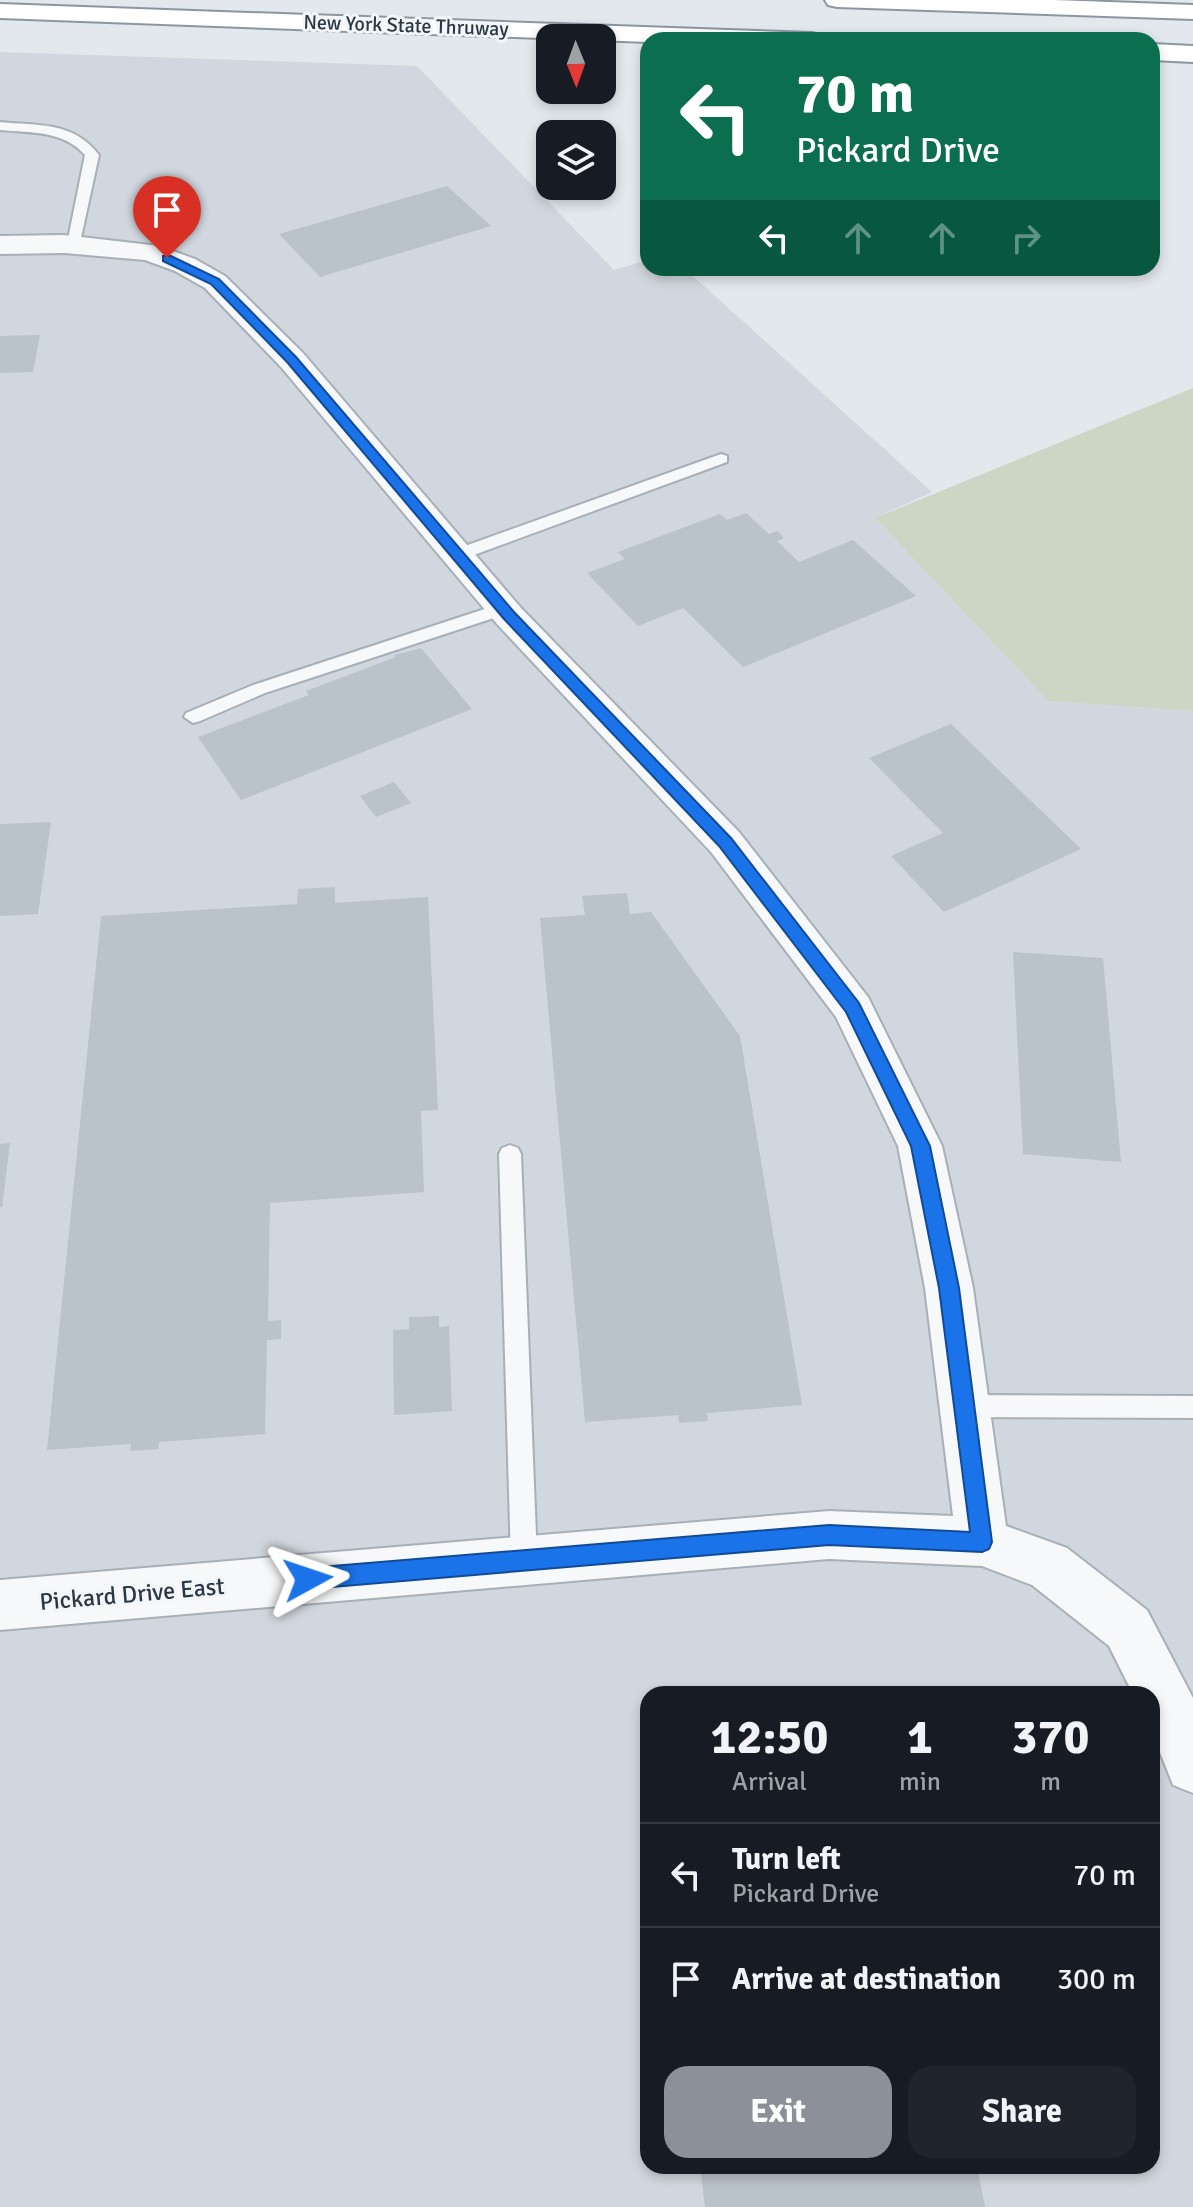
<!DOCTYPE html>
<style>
body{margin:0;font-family:Signika,sans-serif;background:#20242c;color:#f1f3f6;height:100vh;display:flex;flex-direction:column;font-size:30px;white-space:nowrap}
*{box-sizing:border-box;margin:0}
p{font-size:26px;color:#9ea1a6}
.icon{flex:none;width:44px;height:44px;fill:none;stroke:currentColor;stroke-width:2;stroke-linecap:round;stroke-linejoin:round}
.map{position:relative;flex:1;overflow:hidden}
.sheet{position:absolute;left:640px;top:1686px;width:520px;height:488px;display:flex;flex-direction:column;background:#171b24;border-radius:24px;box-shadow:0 4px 12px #0003}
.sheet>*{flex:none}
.guide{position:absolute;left:640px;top:32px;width:520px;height:244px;border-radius:24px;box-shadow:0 4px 12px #0003;background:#0b6e4f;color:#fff;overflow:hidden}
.needle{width:52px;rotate:179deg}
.buttons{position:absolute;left:536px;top:24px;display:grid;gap:16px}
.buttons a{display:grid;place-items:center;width:80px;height:80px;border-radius:16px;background:#171b24;box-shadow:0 4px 12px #0003;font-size:40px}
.pin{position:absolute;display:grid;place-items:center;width:68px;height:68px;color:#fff;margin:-82px -34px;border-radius:50% 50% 50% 0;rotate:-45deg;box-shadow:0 0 8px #0007}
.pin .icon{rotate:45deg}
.me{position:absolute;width:88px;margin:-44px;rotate:85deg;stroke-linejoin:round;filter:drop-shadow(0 0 6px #0008)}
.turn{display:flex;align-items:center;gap:28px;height:168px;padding:0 24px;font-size:36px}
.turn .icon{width:104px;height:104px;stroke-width:2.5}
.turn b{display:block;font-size:56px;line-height:68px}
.lanes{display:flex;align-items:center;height:76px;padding:0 24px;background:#0003;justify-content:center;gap:40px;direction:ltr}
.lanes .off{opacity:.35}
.eta{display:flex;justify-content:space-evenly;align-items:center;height:136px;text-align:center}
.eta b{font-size:48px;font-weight:700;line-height:56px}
.primary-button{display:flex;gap:16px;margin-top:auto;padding:16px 24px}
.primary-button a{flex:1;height:92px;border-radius:24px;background:#8c9099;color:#fff;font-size:32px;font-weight:700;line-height:92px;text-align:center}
.primary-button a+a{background:#20242c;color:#f1f3f6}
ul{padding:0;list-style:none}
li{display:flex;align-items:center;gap:24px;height:104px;padding:0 24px;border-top:2px solid #363941}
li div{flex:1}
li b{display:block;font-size:30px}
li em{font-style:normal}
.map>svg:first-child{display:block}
.built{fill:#d1d7de;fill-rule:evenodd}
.green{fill:#cbd6c4}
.building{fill:#bac2ca}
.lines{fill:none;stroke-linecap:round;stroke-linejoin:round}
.lane-casing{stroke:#a8afb7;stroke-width:4}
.street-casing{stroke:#a8afb7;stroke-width:4}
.highway-casing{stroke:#8a97a3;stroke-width:4}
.lane{fill:#f6f8fa;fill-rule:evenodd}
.street{fill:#f6f8fa;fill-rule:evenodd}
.highway{fill:#fff;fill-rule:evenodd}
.route{fill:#1a73e8;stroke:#114b97;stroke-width:2}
.labels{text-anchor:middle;stroke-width:6;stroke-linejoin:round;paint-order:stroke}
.far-street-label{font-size:20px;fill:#2a3745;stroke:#f3f6f9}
.street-label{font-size:24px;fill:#2a3745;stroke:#f3f6f9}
</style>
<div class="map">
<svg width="1193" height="2207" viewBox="0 0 1193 2207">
<rect width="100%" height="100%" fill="#e3e8ec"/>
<path class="built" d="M0,52L417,66L614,270L648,260V268H684L932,492L875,518L1048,701L1193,711V2207H0ZM648,1694H1152V2166H648Z"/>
<path class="green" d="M1193,388V711L1048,701L875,518Z"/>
<g class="building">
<path d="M447,186L491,226L320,277L279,234Z"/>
<path d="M40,335L33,372L0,373V336Z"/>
<path d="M746,513L769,534L777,531L784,538L777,541L799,562L853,540L916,596L743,667L683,608L638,626L587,573L625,559L618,552L720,514L727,520Z"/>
<path d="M421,648L472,709L241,800L198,737L309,695L306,691L396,657L394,655Z"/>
<path d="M951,724L1081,849L944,912L891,856L943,833L869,758Z"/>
<path d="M394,782L411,803L376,817L360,796Z"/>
<path d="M51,822L38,914L0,916V824Z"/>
<path d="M335,887V903L428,897L438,1110L421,1111L424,1192L270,1203L268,1321L281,1320V1339L267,1340L265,1434L159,1442L158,1449L130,1451L131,1444L47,1450L101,916L297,904L298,889Z"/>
<path d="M627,893L630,914L651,912L740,1036L802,1405L707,1413L708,1421L679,1423L678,1415L585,1422L540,918L585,915L582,896Z"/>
<path d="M1013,952L1103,958L1121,1162L1023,1154Z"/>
<path d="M10,1143L2,1207H0V1144Z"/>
<path d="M439,1316V1327L449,1326L452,1411L394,1415L393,1330L409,1329V1317Z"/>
<path d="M700,2166H977L985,2207H705Z"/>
</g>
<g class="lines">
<defs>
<g id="lane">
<path d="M0,122C39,126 73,121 99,155L79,247L74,248L67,244L85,155C63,130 31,133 0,130Z"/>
<path d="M721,454L727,456V462L463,559L457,560L448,555L451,551Z"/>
<path d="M503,603L509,605L512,609L509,613L265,693L200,721L193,723L184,717L186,713L253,685Z"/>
<path d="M510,1145L518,1148L521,1154L537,1560L533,1569L524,1572L515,1569L511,1560L499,1154L502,1148Z"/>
<path d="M965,1395L1193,1396V1418L965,1417L956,1414L953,1406L956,1398Z"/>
</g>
<path id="street" d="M64,235L159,246L195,259L225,276L303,353L521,608L739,832L868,997L942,1146L973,1288L1006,1526L1067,1548L1147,1610L1193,1698V1793L1173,1785L1152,1732V1694H1133L1109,1646L1032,1585L982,1566L829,1559L0,1630V1580L829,1511L953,1516L925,1288L898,1146L836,1017L711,852L497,624L281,367L205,288L175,271L145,260L64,253L0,254V236Z"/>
<g id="highway">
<path d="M825,0H1054L1193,5V19L837,7L828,5Z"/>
<path d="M0,4L812,33L821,35L824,40L648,42L0,18Z"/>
<path d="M1152,44L1193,46V62L1152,60Z"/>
</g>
</defs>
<use href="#lane" class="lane-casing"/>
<use href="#street" class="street-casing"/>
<use href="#highway" class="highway-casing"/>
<use href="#lane" class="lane"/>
<use href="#street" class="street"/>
<use href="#highway" class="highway"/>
</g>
<path class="route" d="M163,256H171L219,279L296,357L514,612L731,838L859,1003L930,1146L959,1288L992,1542L989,1549L982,1552L829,1545L308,1589L300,1586L297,1579L300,1571L308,1568L829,1525L970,1532L939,1288L911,1146L846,1012L719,846L504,619L287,362L211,284L163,261Z"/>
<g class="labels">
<g class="far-street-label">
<text transform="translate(406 25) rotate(2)" y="7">New York State Thruway</text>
</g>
<g class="street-label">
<text transform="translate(132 1594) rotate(-5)" y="8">Pickard Drive East</text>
</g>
</g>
</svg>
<div class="buttons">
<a><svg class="needle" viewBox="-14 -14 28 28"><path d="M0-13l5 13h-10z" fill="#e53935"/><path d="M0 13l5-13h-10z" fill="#9ea1a6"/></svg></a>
<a><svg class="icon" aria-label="layers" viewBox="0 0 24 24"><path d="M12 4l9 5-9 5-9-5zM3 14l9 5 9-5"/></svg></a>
</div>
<div class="pin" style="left:167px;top:258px;background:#d93025"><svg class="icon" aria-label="arrive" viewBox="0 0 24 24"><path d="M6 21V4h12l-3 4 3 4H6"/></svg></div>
<svg class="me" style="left:308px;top:1579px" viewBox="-20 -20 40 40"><path d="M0-17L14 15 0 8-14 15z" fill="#1a73e8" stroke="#fff" stroke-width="4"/></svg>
<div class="guide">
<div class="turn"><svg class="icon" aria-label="left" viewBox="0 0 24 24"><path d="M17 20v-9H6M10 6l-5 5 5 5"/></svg><div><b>70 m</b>Pickard Drive</div></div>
<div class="lanes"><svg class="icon" aria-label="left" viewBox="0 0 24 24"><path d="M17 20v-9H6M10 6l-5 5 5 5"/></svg><svg class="icon off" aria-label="ahead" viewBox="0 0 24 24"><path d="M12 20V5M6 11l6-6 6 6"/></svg><svg class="icon off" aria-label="ahead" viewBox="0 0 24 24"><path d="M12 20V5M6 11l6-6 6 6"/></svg><svg class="icon off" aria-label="right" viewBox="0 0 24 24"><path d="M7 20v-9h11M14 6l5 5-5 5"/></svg></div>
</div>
<section class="sheet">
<div class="eta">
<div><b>12:50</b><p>Arrival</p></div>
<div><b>1</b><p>min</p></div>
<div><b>370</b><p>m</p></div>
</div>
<ul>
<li><svg class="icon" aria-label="left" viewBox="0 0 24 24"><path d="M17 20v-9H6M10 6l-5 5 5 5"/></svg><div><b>Turn left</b><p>Pickard Drive</p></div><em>70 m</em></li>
<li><svg class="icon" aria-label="arrive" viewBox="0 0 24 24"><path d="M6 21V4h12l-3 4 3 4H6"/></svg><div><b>Arrive at destination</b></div><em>300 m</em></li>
</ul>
<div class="primary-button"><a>Exit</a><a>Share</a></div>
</section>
</div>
